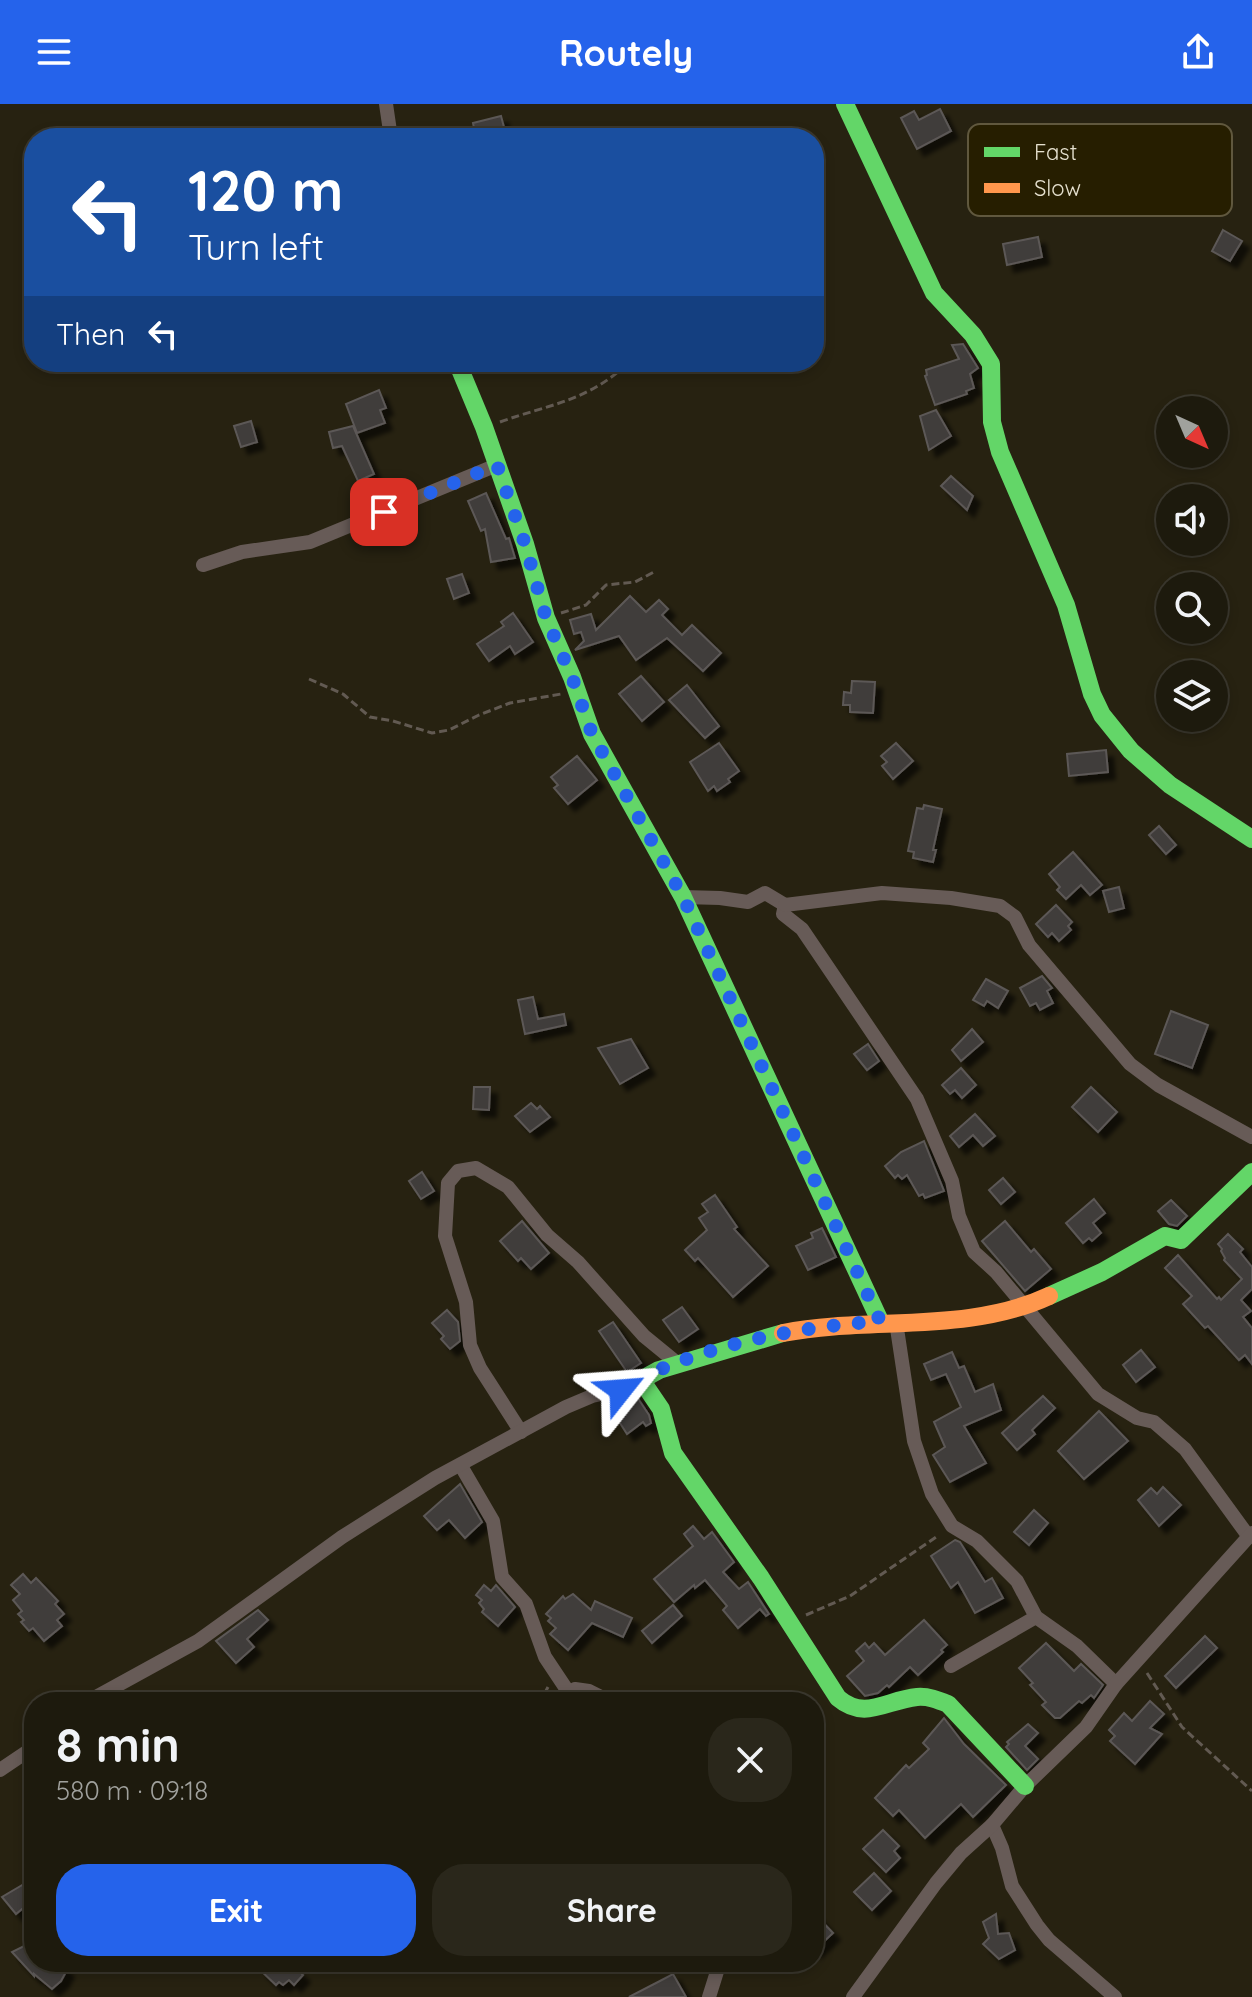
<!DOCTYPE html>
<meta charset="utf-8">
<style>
body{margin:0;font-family:Quicksand,sans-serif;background:#2a271b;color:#f1f3f6;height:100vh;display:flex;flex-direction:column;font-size:30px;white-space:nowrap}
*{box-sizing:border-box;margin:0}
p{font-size:26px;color:#a0a19d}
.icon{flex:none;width:44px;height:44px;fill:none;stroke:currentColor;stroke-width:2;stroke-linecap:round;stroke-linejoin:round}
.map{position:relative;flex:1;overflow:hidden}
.sheet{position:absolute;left:24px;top:1588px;width:800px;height:280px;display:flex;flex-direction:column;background:#1d1a0d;border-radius:32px;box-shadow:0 4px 12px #0003,0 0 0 2px #3b382e}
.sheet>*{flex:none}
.hud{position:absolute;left:24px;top:24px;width:800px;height:244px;border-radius:32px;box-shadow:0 4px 12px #0003,0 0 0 2px #3b382e;background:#1a4fa0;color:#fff;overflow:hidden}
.needle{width:52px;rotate:136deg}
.tools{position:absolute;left:1156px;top:292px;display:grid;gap:16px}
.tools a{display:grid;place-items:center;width:72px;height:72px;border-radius:50%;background:#1d1a0d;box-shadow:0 4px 12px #0003,0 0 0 2px #3b382e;font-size:40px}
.pin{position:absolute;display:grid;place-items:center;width:68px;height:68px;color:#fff;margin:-34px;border-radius:16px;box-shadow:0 4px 12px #0006}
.me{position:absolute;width:88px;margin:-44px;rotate:62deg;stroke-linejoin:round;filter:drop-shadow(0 0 6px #0008)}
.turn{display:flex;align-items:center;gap:28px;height:168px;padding:0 32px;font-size:36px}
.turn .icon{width:104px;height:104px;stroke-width:2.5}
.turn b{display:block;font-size:56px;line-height:68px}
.then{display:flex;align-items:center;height:76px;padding:0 32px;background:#0003;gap:16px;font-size:30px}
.round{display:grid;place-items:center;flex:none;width:84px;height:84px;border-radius:32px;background:#2a271b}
.overview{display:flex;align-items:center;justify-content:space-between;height:136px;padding:0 32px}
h1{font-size:48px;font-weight:800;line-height:60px}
.cta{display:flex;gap:16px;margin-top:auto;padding:16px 32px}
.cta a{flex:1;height:92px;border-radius:32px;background:#2563eb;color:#fff;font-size:32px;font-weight:800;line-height:92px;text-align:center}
.cta a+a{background:#2a271b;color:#f1f3f6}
header{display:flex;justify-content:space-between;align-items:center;height:104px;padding:0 32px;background:#2563eb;color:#fff;font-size:36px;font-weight:800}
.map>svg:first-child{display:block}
.building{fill:#403c3a;stroke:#5c5857;stroke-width:2;filter:url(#shadow)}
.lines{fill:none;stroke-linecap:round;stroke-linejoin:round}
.path{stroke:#625a52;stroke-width:3;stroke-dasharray:8 4;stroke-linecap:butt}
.street{stroke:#675b57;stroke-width:14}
.fast{stroke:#63d668;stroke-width:18}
.slow{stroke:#ff974d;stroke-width:18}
.route{stroke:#2563eb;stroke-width:14;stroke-dasharray:0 25.2}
.key{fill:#261e00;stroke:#60583e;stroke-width:2}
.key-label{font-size:22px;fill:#e6e1cf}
</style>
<header><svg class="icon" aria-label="menu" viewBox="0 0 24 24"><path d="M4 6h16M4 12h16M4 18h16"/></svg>Routely<svg class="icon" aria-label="share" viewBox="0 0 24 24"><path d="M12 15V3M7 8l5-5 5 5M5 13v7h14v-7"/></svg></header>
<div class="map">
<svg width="1252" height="1893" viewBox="0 0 1252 1893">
<defs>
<filter id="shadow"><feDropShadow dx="7" dy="7" stdDeviation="2" flood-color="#0009"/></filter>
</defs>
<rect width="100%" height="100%" fill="#272211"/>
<g class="building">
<path d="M940,5L951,27L917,45L901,14L914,7L919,16Z"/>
<path d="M501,12L505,27L476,34L473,19Z"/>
<path d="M1223,126L1242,137L1230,157L1212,147Z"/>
<path d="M1038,133L1042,153L1007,161L1003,140Z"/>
<path d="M963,240L978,264L970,270L974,284L966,287L967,290L935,301L925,272L927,271L926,266L959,255L952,241Z"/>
<path d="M379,286L386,304L380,306L385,319L357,329L346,300Z"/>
<path d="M936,306L951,332L929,346L920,312Z"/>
<path d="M251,317L257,338L241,343L234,322Z"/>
<path d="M353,322L374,370L358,377L342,342L333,344L329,328Z"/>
<path d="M951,372L973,392L967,406L941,382Z"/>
<path d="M486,389L506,435L509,434L515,454L491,458L485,425L481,427L468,397Z"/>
<path d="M462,470L469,489L454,495L447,475Z"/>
<path d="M630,492L646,508L659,496L668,505L662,511L682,531L692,521L721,549L703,567L667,534L636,556L619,532L575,546L584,537L581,528L574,530L570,516L591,510L596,526Z"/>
<path d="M513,509L533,538L515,550L510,542L489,557L477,540L504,522L501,518Z"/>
<path d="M641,572L664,598L642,617L619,590Z"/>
<path d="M852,577L875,578L873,609L850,608V601H843L844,588L851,589Z"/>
<path d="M687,581L719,622L705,634L669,596Z"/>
<path d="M719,639L739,667L728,675L730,678L717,687L714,682L708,687L690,658Z"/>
<path d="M896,639L913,657L893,675L882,662L887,658L881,652Z"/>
<path d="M1106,646L1108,668L1069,672L1067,650Z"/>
<path d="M577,652L597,676L568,700L554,684L558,681L551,673Z"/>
<path d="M924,701L942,705L933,746H936L933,758L913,754L914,748L908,747L917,704L923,705Z"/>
<path d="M1159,722L1176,741L1166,750L1149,731Z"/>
<path d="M1073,748L1102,781L1090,791L1081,781L1066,795L1057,786L1060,783L1049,770Z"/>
<path d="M1119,783L1124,804L1109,808L1103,787Z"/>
<path d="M1056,801L1072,818L1068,822L1071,826L1059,837L1052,829L1048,833L1036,820Z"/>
<path d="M1042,872L1052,884L1047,887L1053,899L1040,906L1036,899L1030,902L1020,884Z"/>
<path d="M986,875L1008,887L998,904L987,897L984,902L973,896Z"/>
<path d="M533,893L538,915L564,910L566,921L525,930L518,896Z"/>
<path d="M1171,907L1208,921L1192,964L1155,950Z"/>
<path d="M972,925L983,938L961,957L952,946Z"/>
<path d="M631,935L648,964L620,980L598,944Z"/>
<path d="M868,940L879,957L867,966L854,950Z"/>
<path d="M961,964L976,981L962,994L955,986L950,990L942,981Z"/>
<path d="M474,983H490L489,1006L473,1005Z"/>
<path d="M1091,983L1117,1008L1098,1028L1072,1003Z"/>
<path d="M531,999L537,1005L540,1002L550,1013L530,1028L515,1012Z"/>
<path d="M975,1010L995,1032L983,1042L973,1031L959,1043L950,1032Z"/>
<path d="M924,1037L944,1087L925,1094L923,1090L919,1092L907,1071L902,1075L898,1071L895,1074L885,1062L901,1048Z"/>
<path d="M422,1068L434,1087L421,1095L409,1077Z"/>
<path d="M1003,1074L1015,1088L1001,1100L989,1086Z"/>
<path d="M715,1091L737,1123L734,1125L768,1162L733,1193L698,1154L695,1157L685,1146L707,1126L699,1114L708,1108L702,1100Z"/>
<path d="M1094,1095L1105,1109L1093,1119L1101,1129L1092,1137L1089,1134L1083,1139L1066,1119Z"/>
<path d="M1171,1096L1187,1112L1177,1122L1169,1120L1158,1107Z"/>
<path d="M522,1117L549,1149L531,1165L521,1154L518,1157L500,1137Z"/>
<path d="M1005,1117L1031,1148L1034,1145L1051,1165L1025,1187L982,1137Z"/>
<path d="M822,1124L836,1153L808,1166L796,1142L813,1134L811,1129Z"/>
<path d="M1228,1130L1243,1145L1240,1148L1252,1163V1185L1241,1196L1251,1207L1243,1213L1252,1224V1260L1245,1251L1239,1256L1208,1222L1205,1224L1183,1200L1192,1192L1165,1164L1178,1151L1217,1195L1219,1193L1221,1196L1242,1175L1224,1156L1225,1154L1221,1147L1222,1145L1218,1140Z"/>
<path d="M682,1203L698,1225L679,1238L663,1216Z"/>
<path d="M447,1206L458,1218L460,1237L450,1245L441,1235L444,1232L432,1219Z"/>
<path d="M613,1218L641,1259L627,1268L599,1227Z"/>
<path d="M1141,1246L1155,1263L1136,1278L1123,1261Z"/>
<path d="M952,1248L959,1264L964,1262L975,1288L993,1280L1001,1306L964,1322L986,1359L950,1378L933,1351L945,1343L934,1318L961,1303L946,1270L931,1276L924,1260Z"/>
<path d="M635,1290L649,1311L651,1319L646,1322L643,1318L627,1330L609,1302Z"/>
<path d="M1043,1292L1055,1304L1032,1326L1035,1330L1017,1346L1002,1329Z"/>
<path d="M1099,1307L1128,1337L1084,1375L1058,1347Z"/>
<path d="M460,1380L482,1418L465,1434L449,1416L437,1426L424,1412Z"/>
<path d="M1163,1383L1181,1401L1159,1422L1138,1396L1151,1384L1157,1390Z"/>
<path d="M1034,1406L1048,1419L1029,1441L1014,1428Z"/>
<path d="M693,1422L704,1435L712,1428L734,1458L723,1468L739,1485L748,1478L769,1510L766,1512L760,1505L738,1524L723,1506L727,1502L705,1476L695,1484L694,1481L674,1498L654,1475L693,1442L684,1430Z"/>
<path d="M955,1436L960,1438L985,1478L992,1474L1003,1494L975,1509L958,1478L951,1484L931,1452Z"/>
<path d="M23,1470L31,1479L36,1474L58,1497L55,1500L64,1510L57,1516L62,1522L44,1537L33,1524L29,1527L21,1518L24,1516L18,1510L22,1507L13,1496L20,1490L11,1481Z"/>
<path d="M484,1481L491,1487L496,1481L515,1503L498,1522L482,1508L484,1505L479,1499L482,1496L476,1491Z"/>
<path d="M573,1490L591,1506L595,1497L632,1514L623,1533L592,1519L568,1546L550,1530L556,1524L548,1517L551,1514L546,1510L563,1492L565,1495Z"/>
<path d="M673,1501L682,1512L652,1539L642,1527Z"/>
<path d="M258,1506L268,1516L247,1535L254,1543L236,1559L216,1537Z"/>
<path d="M924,1516L947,1541L941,1546L943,1548L918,1571L910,1563L889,1583L887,1581L878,1589L865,1592L847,1572L864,1557L856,1547L865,1539L869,1544L874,1539L885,1551Z"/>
<path d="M1205,1532L1217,1544L1176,1584L1165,1572Z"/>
<path d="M1046,1539L1074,1567L1081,1560L1103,1581L1094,1594L1091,1591L1082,1599L1079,1597L1060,1614H1055L1042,1601L1046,1598L1030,1581L1033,1579L1019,1564Z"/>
<path d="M1150,1597L1164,1610L1150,1624L1162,1630L1135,1660L1110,1637L1115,1632L1109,1626L1124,1609L1132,1617Z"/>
<path d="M944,1614L964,1640L1006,1681L973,1713L961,1700L925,1734L899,1706L893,1712L875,1694L906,1661L909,1664L929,1645L923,1639Z"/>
<path d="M1028,1620L1038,1629L1025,1642L1038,1655L1027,1666L1006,1643L1009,1640L1007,1638Z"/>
<path d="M883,1726L899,1742L894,1747L900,1754L886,1768L863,1745Z"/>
<path d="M874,1769L891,1787L872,1806L854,1788Z"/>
<path d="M24,1780L33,1791L28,1800L16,1810L2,1793Z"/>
<path d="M814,1809L833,1829L814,1847Z"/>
<path d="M996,1810L998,1830L1009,1829L1015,1846L999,1855L983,1840L989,1834L983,1818Z"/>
<path d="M34,1837V1858H57L67,1866L61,1877L52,1885L34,1870V1872L12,1848Z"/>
<path d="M267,1858H288L303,1871L294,1881L289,1876L283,1881L279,1878L276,1881L260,1866Z"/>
<path d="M673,1870L686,1893H629L658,1878Z"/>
</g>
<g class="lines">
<g class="path">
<path d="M500,318C550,300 589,297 629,258"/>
<path d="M561,509L586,501L606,481L635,478L654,468"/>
<path d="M309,575L343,590L370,613L393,617L432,629L449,626L479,611L510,599L561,590"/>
<path d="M806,1511L850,1492L939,1431"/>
<path d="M1147,1569L1182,1623L1252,1687"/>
<path d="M540,1598L548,1583"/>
</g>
<g class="street">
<path d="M386,0L391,34"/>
<path d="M203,461L242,448L310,438L497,361"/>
<path d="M683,793L720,794L748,798L765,789L785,801L783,810L802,825L917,995L952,1077L959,1112L974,1148L996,1168L1098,1290L1137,1314L1154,1318L1185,1345L1249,1433"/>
<path d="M785,801L882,789L951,794L1000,802L1015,813L1029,841L1130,960L1158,981L1252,1033"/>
<path d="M896,1218L914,1337L932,1390L952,1422L977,1437L1017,1477L1036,1513L1077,1542L1116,1580"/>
<path d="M521,1328L480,1264L470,1241L466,1198L445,1132L448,1079L458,1067L476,1064L508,1083L547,1131L578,1158L644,1232L677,1259"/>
<path d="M461,1362L493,1417L502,1473L526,1500L545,1553L571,1592L575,1585L589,1587L611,1598"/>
<path d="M951,1562L1036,1513"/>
<path d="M87,1598L198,1537L342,1433L435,1374L566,1303L592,1292L621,1286L646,1274"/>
<path d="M0,1666L34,1643"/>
<path d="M992,1721L1002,1744L1012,1782L1037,1821L1049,1836L1115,1893"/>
<path d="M709,1893L720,1858"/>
<path d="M853,1893L936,1779L961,1749L992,1721L1025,1682L1086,1623L1116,1580L1252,1429"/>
</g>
<g class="fast">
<path d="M845,0L934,189L973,231L991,260L992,318L1000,348L1066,501L1092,590L1102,611L1131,647L1170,681L1252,735"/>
<path d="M457,258L484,323L525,440L546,514L572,573L592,630L683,793L880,1217"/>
<path d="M1049,1192L1102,1168L1165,1132L1181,1136L1252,1068"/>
<path d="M783,1229L659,1266L648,1272L644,1280L661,1305L673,1349L761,1474L838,1594C865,1617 886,1596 917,1593C928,1592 938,1596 948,1600L1025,1682"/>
</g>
<path class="slow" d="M783,1229C869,1212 967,1230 1049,1192"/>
</g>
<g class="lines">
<path class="route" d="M384,408L497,361L525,440L546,514L572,573L592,630L683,793L880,1217C805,1223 728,1236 659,1266C646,1271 634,1280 621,1286"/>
</g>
<rect x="968" y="20" width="264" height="92" rx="12" class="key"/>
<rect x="984" y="43" width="36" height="10" fill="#63d668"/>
<rect x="984" y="79" width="36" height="10" fill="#ff974d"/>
<g class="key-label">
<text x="1034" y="56">Fast</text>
<text x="1034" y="92">Slow</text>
</g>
</svg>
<div class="tools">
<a><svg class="needle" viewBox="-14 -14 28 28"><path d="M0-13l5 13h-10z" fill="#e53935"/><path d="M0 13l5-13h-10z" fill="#a0a19d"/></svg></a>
<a><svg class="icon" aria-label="sound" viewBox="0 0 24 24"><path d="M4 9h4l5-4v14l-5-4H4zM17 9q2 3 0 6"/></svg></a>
<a><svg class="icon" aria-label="search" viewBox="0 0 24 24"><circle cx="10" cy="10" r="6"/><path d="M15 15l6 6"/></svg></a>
<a><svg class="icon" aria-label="layers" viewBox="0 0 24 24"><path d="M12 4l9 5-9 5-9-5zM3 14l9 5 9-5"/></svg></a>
</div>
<div class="pin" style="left:384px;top:408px;background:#d93025"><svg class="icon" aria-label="arrive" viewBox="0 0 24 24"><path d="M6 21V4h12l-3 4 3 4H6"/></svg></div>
<svg class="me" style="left:621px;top:1286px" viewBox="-20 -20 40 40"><path d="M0-17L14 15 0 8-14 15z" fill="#2563eb" stroke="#fff" stroke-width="4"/></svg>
<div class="hud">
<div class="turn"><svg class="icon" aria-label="left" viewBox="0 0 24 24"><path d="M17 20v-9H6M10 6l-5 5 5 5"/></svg><div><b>120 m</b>Turn left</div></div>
<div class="then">Then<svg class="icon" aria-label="left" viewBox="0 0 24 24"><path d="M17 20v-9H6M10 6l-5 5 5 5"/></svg></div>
</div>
<section class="sheet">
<div class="overview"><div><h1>8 min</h1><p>580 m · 09:18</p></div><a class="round"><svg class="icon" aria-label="close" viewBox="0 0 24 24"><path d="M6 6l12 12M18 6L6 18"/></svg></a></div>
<div class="cta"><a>Exit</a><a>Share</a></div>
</section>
</div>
